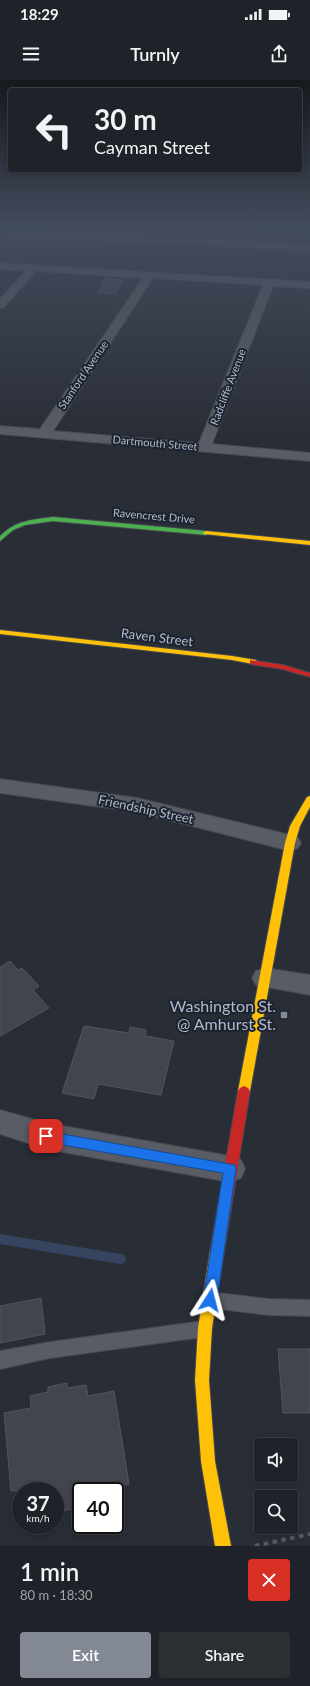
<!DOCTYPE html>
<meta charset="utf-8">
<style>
body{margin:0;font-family:Lato,sans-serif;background:#2c2f34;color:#f1f3f6;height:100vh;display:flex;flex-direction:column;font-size:15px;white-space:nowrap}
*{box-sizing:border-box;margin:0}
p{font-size:13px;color:#a1a4a8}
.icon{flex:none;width:22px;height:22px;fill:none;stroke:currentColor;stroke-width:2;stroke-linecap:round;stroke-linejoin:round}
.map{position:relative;height:1466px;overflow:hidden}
.sheet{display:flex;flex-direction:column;background:#1f2228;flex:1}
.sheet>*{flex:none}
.hud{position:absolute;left:8px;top:8px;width:294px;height:84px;border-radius:4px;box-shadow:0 2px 6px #0003,0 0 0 1px #3c3f45;background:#1f2228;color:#f1f3f6;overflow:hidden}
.tools{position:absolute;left:254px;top:1358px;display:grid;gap:8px}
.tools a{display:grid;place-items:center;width:44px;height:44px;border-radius:4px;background:#1f2228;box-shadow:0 2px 6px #0003,0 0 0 1px #3c3f45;font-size:20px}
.speed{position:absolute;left:12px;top:1402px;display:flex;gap:8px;font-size:20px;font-weight:700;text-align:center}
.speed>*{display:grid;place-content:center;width:52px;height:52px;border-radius:50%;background:#1f2228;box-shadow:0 2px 6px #0003,0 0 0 1px #3c3f45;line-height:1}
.speed small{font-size:10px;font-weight:400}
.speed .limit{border:2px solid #111;border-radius:6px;background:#fff;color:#111}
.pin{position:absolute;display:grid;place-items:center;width:34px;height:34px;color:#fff;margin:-17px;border-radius:8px;box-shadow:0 2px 6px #0006}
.me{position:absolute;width:44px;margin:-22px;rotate:9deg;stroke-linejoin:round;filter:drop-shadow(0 0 3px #0008)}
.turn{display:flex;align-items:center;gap:14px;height:84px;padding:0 20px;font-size:18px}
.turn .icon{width:52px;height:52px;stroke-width:2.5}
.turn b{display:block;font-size:28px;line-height:34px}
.round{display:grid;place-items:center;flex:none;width:42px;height:42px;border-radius:4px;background:#2c2f34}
.head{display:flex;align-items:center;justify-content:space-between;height:68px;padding:0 20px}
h1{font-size:24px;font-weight:600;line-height:30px}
.cta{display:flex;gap:8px;margin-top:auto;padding:8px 20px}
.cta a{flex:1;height:46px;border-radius:4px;background:#838895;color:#fff;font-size:16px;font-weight:600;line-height:46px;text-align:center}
.cta a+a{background:#2c2f34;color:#f1f3f6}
.status{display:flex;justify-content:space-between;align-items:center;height:28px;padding:0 20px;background:#1f2228;direction:ltr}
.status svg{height:11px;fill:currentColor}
header{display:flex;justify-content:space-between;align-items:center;height:52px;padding:0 20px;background:#1f2228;font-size:18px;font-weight:600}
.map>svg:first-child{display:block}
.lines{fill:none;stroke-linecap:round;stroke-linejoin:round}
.stream{stroke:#36445f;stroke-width:10}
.building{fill:#42454d;stroke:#51555e}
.lane-casing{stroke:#45484f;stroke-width:2}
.street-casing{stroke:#45484f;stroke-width:2}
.fast-casing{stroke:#45484f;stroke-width:2}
.slow-casing{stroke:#45484f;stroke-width:2}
.jam-casing{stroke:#45484f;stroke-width:2}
.path{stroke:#565b62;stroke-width:4;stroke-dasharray:4.5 4.5;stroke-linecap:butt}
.lane{fill:#595c64;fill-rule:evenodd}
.street{fill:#595c64;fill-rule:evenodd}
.fast{fill:#4caf50;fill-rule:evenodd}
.slow{fill:#ffc107;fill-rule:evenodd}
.jam{fill:#c62828;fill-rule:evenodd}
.route{fill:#1a73e8;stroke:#114b97}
.poi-dot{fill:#838895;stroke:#1c2331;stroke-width:1.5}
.labels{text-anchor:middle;stroke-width:4;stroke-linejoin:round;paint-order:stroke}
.far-street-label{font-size:11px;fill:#b3b9c8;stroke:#1c2331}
.street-label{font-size:13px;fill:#b3b9c8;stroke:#1c2331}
.near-poi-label{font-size:16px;fill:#b3b9c8;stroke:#1c2331;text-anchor:end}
</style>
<div class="status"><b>18:29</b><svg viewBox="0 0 49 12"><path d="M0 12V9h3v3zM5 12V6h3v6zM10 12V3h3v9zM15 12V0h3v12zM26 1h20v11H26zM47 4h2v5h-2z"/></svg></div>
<header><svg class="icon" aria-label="menu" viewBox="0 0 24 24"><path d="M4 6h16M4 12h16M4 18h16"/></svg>Turnly<svg class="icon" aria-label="share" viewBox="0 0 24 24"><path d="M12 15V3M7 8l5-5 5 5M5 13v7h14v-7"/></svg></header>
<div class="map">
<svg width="310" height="1466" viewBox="0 0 310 1466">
<rect width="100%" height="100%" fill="#292d36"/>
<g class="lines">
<path class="stream" d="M0,1159L121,1179"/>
</g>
<g class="building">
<path d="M105,198L124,200L115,214L98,213Z"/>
<path d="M10,881L18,890L22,888L39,906L33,910L49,928L0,956V887Z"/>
<path d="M84,946L129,953L130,947L146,950L145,956L174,961L161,1015L98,1004L94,1019L62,1013Z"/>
<path d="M41,1218L45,1254L0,1263V1226Z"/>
<path d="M278,1269H310V1333H283Z"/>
<path d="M67,1303V1308L86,1305L88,1316L114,1311L129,1404L96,1411H81V1427L55,1433V1411H11L4,1333L31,1328L30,1316L48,1312V1307Z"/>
</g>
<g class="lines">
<defs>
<g id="lane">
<path d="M211,1212L268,1219L310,1220V1236L268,1235L211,1228L205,1226L203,1220L205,1214Z"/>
<path d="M203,1241L209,1243L211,1249L209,1255L203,1257L50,1278L0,1289V1271L50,1262Z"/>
</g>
<g id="street">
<path d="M0,151L173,157L310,165V171L173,163L0,157Z"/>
<path d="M0,183L310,202V208L273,206L212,364L310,373V381L0,354V346L40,349L143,198L36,191L4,227L0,228V219L26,191L0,189ZM153,198L263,205L199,363L53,351Z"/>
<path d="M0,699L137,718L290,755L298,758L301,763L298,768L290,771L137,732L0,713Z"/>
<path d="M265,888L310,895V915L256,905L252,898L256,891Z"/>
<path d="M0,1030L46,1043L230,1076L241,1080L245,1089L241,1098L230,1102L46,1069L0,1054Z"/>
</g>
<path id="fast" d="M53,437L206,451L209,453L206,455L53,441L25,445L13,450L0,461V456C17,440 31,440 53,437Z"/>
<g id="slow">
<path d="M206,451L310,461V465L204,454L203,453Z"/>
<path d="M0,550L232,576L256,580L257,582L253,584L232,580L0,554Z"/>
<path d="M310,716V727L300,746L295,763L250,1011L248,1014L244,1016L240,1014L238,1011L285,763L290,746L307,717Z"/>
<path d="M217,1166L222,1168L224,1172L212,1248L209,1300L215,1381L231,1466H215L201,1381L195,1300L198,1248L210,1172L212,1168Z"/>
</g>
<g id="jam">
<path d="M250,580L283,585L310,593V597L282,589L250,584Z"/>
<path d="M244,1006L248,1008L250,1011L224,1172L222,1176L217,1178L212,1176L210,1172L238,1011L240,1008Z"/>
</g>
</defs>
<use href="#lane" class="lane-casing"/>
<use href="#street" class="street-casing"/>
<use href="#fast" class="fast-casing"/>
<use href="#slow" class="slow-casing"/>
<use href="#jam" class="jam-casing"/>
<path class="path" d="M255,1466L310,1454"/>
<use href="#lane" class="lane"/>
<use href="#street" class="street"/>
<use href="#fast" class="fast"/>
<use href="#slow" class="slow"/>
<use href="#jam" class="jam"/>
</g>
<linearGradient id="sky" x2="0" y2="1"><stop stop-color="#17191e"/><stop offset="0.42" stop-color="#434c5d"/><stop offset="1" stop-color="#434c5d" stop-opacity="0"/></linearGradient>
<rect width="310" height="355" fill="url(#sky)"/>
<path class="route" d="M46,1051L235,1085L236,1089L217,1220L215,1225L210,1227L205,1225L203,1220L223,1093L46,1062L42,1060L40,1056L42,1053Z"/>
<rect class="poi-dot" x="280" y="931" width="8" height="8" rx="2"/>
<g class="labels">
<g class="far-street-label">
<text transform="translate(83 295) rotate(-56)" y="4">Stanford Avenue</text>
<text transform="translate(228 307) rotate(-69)" y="4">Radcliffe Avenue</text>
<text transform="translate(155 363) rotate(5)" y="4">Dartmouth Street</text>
<text transform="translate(154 436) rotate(5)" y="4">Ravencrest Drive</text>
</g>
<g class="street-label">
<text transform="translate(157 557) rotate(7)" y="5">Raven Street</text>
<text transform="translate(146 729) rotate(12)" y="5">Friendship Street</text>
</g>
<g class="near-poi-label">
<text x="276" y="932">Washington St.<tspan x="276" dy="18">@ Amhurst St.</tspan></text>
</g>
</g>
</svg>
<div class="tools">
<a><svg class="icon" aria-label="sound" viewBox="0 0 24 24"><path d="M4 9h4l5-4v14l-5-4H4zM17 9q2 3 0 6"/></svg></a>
<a><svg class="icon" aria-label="search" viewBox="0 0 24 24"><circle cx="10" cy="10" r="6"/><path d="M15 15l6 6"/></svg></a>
</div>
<div class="speed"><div>37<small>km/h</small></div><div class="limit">40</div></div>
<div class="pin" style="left:46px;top:1056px;background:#d93025"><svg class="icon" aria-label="arrive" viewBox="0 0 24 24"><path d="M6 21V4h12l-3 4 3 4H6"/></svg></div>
<svg class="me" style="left:210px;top:1220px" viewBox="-20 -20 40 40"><path d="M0-17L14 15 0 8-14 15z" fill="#1a73e8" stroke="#fff" stroke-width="4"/></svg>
<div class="hud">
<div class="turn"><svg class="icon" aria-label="left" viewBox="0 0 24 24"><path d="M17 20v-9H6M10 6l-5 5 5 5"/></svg><div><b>30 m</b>Cayman Street</div></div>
</div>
</div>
<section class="sheet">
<div class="head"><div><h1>1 min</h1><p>80 m · 18:30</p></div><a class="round" style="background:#d93025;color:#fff"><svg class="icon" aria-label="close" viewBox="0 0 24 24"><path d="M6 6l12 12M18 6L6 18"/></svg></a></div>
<div class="cta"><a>Exit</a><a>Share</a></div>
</section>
